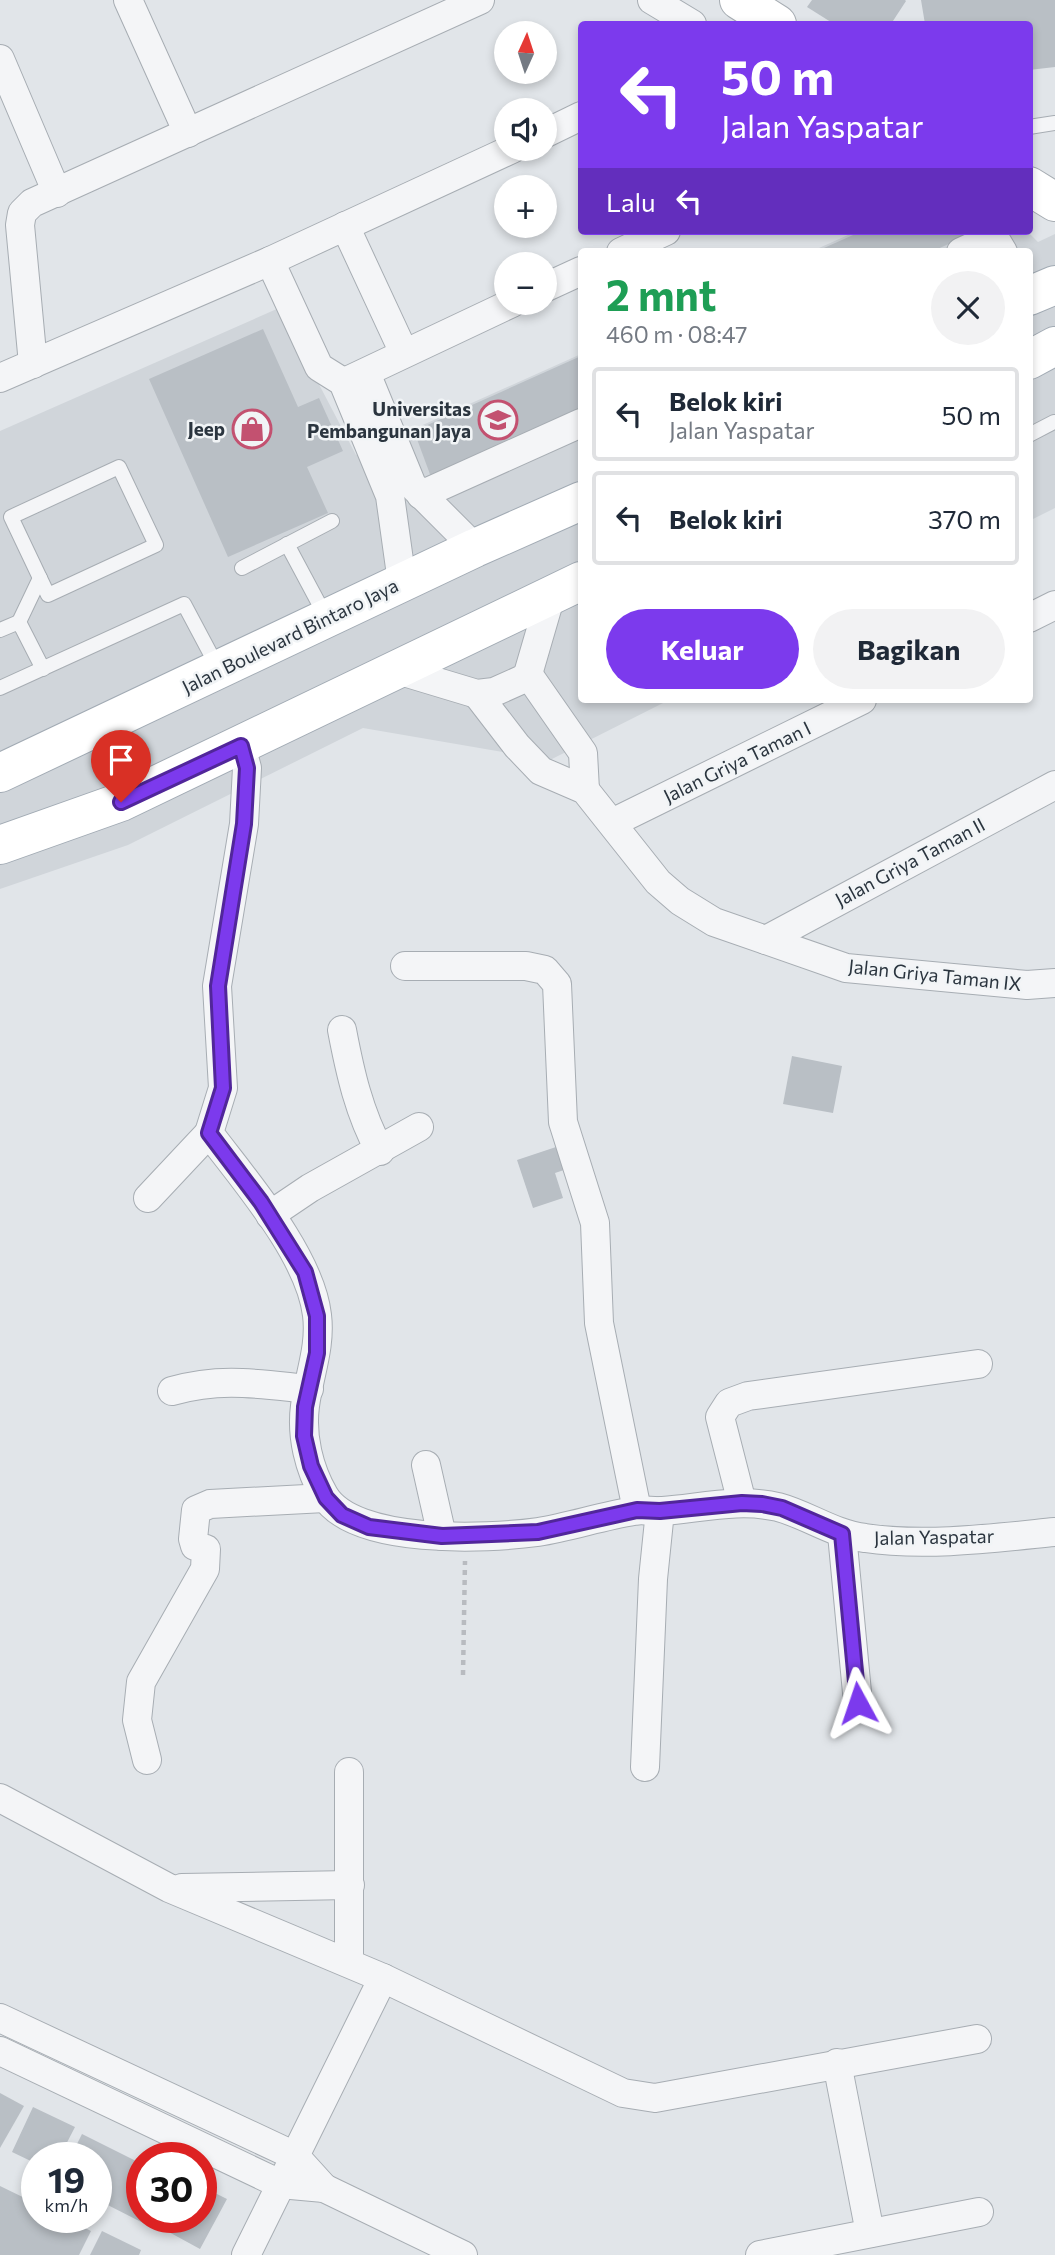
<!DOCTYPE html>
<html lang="id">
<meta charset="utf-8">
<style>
body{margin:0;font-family:Commissioner,sans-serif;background:#f2f2f3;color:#1f2937;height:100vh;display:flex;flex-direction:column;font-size:26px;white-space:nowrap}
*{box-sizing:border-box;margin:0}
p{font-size:23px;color:#747a83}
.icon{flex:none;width:38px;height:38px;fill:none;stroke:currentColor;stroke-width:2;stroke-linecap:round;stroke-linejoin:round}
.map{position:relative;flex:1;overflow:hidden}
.details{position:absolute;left:578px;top:248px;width:455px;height:455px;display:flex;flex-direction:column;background:#fff;border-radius:7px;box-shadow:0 4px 10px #0003}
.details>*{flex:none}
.hud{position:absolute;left:578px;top:21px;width:455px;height:214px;border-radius:7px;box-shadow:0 4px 10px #0003;background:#7c3aed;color:#fff;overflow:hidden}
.needle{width:46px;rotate:3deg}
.fabs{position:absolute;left:494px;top:21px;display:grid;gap:14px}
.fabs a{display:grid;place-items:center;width:63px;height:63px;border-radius:50%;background:#fff;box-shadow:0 4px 10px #0003;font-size:35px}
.speed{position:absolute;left:21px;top:2142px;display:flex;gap:14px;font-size:35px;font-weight:700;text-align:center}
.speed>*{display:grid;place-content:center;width:91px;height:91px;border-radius:50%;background:#fff;box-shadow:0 4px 10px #0003;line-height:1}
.speed small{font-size:18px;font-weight:400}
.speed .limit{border:10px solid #d22;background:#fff;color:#111}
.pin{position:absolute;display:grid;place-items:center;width:60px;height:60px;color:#fff;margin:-72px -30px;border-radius:50% 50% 50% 0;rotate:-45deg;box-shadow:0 0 7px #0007}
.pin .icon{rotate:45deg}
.me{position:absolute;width:77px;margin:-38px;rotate:355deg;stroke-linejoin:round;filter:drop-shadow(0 0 5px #0008)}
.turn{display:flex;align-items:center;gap:24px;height:147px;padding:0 28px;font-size:32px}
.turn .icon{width:91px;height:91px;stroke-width:2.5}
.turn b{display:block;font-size:49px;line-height:60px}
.then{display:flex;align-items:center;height:66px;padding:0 28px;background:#0003;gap:14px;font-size:26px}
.round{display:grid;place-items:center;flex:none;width:74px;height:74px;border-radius:37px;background:#f2f2f3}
.head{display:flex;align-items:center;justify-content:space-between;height:119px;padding:0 28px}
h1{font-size:42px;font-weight:700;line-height:52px;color:#1e9e55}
.action{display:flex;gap:14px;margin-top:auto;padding:14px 28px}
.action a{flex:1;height:80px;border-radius:42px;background:#7c3aed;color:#fff;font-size:28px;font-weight:700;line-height:80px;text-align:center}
.action a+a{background:#f2f2f3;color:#1f2937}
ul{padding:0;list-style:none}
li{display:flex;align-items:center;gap:21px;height:94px;margin:0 14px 10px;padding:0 14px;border:4px solid #e0e1e3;border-radius:7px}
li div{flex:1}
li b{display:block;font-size:26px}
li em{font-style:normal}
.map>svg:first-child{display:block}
.built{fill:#d0d5da}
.building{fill:#b9bfc5}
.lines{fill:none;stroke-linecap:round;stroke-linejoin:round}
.service-casing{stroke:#a7adb3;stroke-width:16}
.minor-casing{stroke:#a7adb3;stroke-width:30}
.secondary-casing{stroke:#a7adb3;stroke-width:40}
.primary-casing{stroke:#a2abb4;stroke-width:40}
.path{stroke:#b8bbc0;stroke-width:4.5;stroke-dasharray:5 5;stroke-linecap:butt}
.service{stroke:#f4f5f7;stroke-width:14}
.minor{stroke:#f4f5f7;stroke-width:28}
.secondary{stroke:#fff;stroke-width:38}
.primary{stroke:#fff;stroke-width:38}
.route-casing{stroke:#51269a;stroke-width:18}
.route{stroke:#7c3aed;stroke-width:12}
.labels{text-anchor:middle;stroke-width:5;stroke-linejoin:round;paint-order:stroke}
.poi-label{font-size:19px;font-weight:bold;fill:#2b353f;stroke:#f1f4f6;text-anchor:end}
.street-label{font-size:19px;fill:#2b353f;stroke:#f1f4f6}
</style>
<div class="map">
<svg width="1055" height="2255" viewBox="0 0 1055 2255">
<rect width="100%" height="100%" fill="#e1e5e9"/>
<g class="built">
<path d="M857,231H1027L1038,242L1055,234V508L1029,521V252H810Z"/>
<path d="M279,308L356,455L581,354V700H669L550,760L363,728L128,845L0,889V431Z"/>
</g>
<g class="building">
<path d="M812,0H905L906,1L891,24H834L807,7Z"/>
<path d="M921,0H1055V67L1029,70V24H925Z"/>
<path d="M862,231H977L931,252H815Z"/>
<path d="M263,329L298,407L319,398L343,451L307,467L328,513L228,557L149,379Z"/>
<path d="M581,356V410L431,477L414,431Z"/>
<path d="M792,1056L842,1066L833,1113L783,1104Z"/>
<path d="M562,1145L570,1168L555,1173L563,1198L533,1208L517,1160Z"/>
<path d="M0,2093L24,2106L0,2148Z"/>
<path d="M33,2107L75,2127L59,2158H37V2164L12,2152Z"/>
<path d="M82,2134L142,2164V2217H148L145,2224L96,2199V2158H70Z"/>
<path d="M0,2186L37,2204V2217H63L91,2231L79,2255H0Z"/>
<path d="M201,2186L227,2199L200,2249L156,2225L160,2217H201Z"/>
<path d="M102,2231L141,2250L139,2255H90Z"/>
</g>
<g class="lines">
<defs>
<g id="service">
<path d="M1029,127L1055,123"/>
<path d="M1029,435L1054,422"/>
<path d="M119,467L156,545L48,595L11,517Z"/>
<path d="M287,544L326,617"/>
<path d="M242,568L332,521"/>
<path d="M19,622L40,578"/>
<path d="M0,630L19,622L43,669"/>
<path d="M0,688L184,604L218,668"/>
</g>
<g id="minor">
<path d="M128,0L188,133"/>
<path d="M652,0L692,24"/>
<path d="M0,59L57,193"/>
<path d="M544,134L581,116"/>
<path d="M345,226L404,353"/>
<path d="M621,252L666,231"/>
<path d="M961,252L994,237L1003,252"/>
<path d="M270,261L319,367L343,382L390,496L402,582"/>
<path d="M544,288L581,271"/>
<path d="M33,364L20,225L22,213L32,203L480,0"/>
<path d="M366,373L412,485L475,548"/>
<path d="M0,378L270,261L512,149"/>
<path d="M349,380L512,303"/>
<path d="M421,495L581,423"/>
<path d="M1029,618L1055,605"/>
<path d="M394,669L477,694L494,692L523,679L528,674L551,595"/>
<path d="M528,674L583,753L585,790"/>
<path d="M477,694L517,746L541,771L585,790L658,882L680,901L714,922L846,968L1027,985L1055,983"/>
<path d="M241,746L247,768L244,824L217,986L223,1088L209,1133C245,1181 310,1255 317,1315C321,1347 309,1375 305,1406C301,1436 309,1469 324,1495C353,1545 487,1539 538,1532C570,1527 602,1516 634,1511C643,1509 653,1512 663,1511C701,1508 740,1498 778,1507C808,1515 833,1534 865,1538C925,1547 995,1538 1055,1532"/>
<path d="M612,823L862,700"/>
<path d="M766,940L1055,785"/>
<path d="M405,966H526L545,970L557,984L563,1122L595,1223L599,1323L637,1510"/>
<path d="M342,1030C350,1072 359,1113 380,1151"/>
<path d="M148,1198L209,1133"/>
<path d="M270,1215L310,1188L419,1127"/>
<path d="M172,1391C222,1377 258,1384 309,1389"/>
<path d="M426,1465L442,1536"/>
<path d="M742,1503L720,1417L729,1403L748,1396L978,1364"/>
<path d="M842,1534L858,1703"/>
<path d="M147,1760L137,1720L141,1682L205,1569L206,1549L195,1546L193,1539L196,1510L210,1504L325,1498"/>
<path d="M645,1767L653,1579L660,1511"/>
<path d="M0,1798L169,1888L383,1978L623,2093L655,2098L977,2039"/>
<path d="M182,1888L350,1885"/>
<path d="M349,1963V1772"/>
<path d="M0,2018L295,2156L324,2188"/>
<path d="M0,2051L280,2184L324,2188L463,2255"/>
<path d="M837,2063L870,2233"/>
<path d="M246,2255L383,1978"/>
<path d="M760,2255L979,2212"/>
</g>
<g id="secondary">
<path d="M739,0L777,24"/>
<path d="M1029,186L1055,202"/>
</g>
<g id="primary">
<path d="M1029,296L1055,285"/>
<path d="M1029,360L1055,346"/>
<path d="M0,773L475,548L581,501"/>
<path d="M0,845L121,802L581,581"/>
</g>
</defs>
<use href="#service" class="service-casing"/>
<use href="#minor" class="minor-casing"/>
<use href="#secondary" class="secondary-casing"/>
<use href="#primary" class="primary-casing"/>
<path class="path" d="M463,1675L465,1561"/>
<use href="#service" class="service"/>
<use href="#minor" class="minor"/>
<use href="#secondary" class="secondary"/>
<use href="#primary" class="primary"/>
</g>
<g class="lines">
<defs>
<path id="route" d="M121,802L241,746L247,768L244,824L218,986L223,1088L209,1133L261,1202L305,1272L317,1316V1353L305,1407L304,1436L311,1466L326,1498L342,1515L369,1527L442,1536L538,1532L637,1510L660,1511L742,1503L762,1504L782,1508L842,1534L858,1703"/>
</defs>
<use href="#route" class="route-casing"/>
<use href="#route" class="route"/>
</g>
<defs>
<symbol id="university-ring" viewBox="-11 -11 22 22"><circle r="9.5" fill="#f1f4f6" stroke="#c35170" stroke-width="1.5"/><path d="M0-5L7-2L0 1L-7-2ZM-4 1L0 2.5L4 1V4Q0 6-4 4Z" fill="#c35170"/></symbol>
<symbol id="shop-ring" viewBox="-11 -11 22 22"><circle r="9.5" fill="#f1f4f6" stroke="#c35170" stroke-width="1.5"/><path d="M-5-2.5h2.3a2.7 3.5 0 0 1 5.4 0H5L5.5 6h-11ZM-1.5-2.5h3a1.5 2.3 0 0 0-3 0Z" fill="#c35170"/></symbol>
</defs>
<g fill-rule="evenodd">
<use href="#university-ring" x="476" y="398" width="44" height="44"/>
<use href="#shop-ring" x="230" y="407" width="44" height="44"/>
</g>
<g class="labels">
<g class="poi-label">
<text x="471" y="416">Universitas<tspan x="471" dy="22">Pembangunan Jaya</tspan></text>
<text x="225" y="436">Jeep</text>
</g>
<g class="street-label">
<text transform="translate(290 636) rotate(-26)" y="7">Jalan Boulevard Bintaro Jaya</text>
<text transform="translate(737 762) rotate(-26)" y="7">Jalan Griya Taman I</text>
<text transform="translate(910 862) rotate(-28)" y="7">Jalan Griya Taman II</text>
<text transform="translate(935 975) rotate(6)" y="7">Jalan Griya Taman IX</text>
<text transform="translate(934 1537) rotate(-1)" y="7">Jalan Yaspatar</text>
</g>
</g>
</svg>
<div class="fabs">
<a><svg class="needle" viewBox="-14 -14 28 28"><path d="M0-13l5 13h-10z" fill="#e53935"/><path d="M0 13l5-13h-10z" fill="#747a83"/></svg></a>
<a><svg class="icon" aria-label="sound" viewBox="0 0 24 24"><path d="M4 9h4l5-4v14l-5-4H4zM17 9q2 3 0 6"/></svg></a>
<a>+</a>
<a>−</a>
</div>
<div class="speed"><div>19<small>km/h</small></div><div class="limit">30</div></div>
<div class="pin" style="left:121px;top:802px;background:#d93025"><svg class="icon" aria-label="arrive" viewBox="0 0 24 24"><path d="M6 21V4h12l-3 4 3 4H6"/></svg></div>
<svg class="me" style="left:858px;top:1703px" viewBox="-20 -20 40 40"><path d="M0-17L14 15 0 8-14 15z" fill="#7c3aed" stroke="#fff" stroke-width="4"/></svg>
<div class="hud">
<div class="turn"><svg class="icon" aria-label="left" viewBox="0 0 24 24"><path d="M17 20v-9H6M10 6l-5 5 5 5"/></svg><div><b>50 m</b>Jalan Yaspatar</div></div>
<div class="then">Lalu<svg class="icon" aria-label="left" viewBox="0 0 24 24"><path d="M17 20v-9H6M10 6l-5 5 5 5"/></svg></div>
</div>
<section class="details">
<div class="head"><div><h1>2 mnt</h1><p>460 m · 08:47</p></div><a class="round"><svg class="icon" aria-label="close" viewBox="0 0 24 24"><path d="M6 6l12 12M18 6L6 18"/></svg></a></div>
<ul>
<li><svg class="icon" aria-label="left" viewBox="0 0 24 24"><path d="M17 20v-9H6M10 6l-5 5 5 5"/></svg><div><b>Belok kiri</b><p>Jalan Yaspatar</p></div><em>50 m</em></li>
<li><svg class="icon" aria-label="left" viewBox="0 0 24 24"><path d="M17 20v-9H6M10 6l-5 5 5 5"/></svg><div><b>Belok kiri</b></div><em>370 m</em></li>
</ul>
<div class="action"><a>Keluar</a><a>Bagikan</a></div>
</section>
</div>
